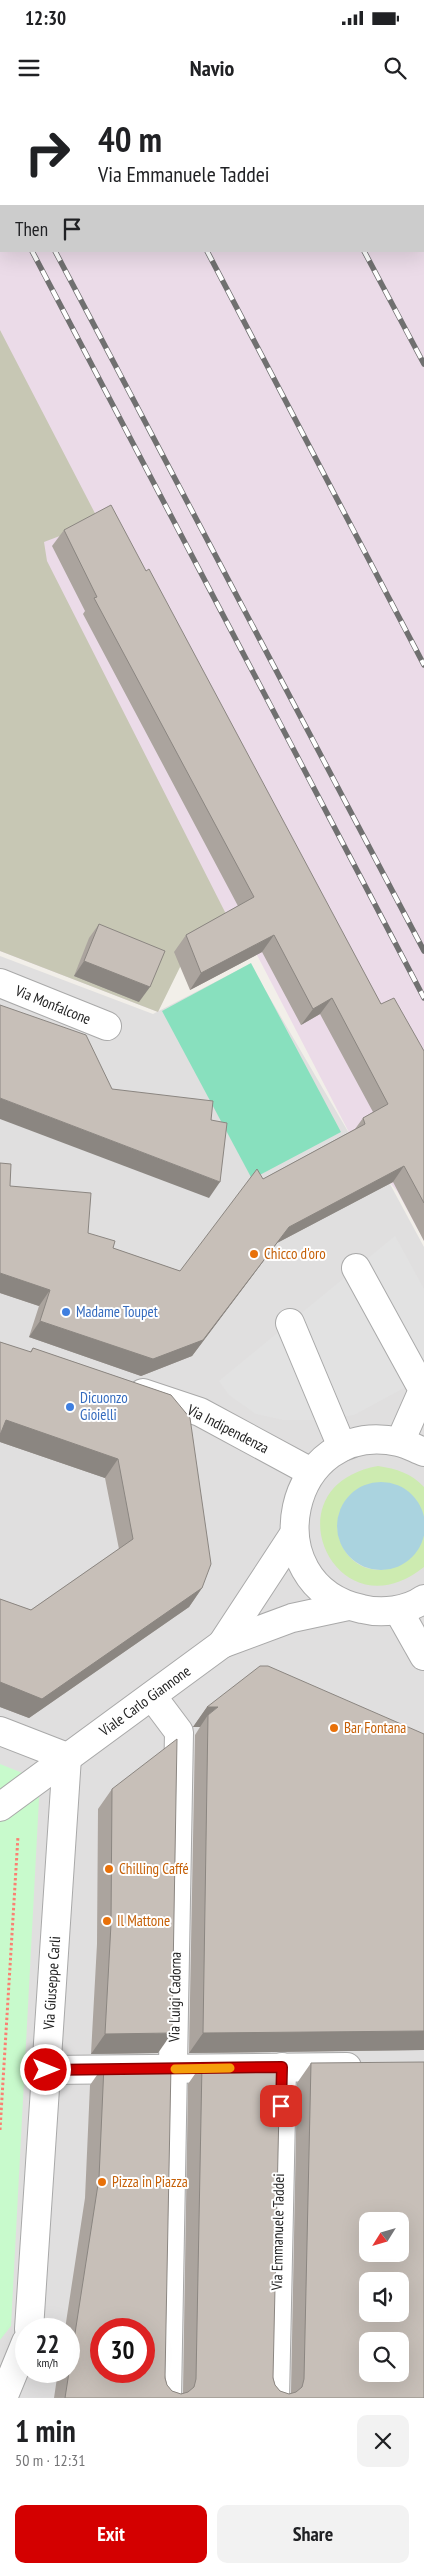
<!DOCTYPE html>
<meta charset="utf-8">
<style>
body{margin:0;font-family:"PT Sans Narrow",sans-serif;background:#f2f2f2;color:#202124;height:100vh;display:flex;flex-direction:column;font-size:19px;white-space:nowrap}
*{box-sizing:border-box;margin:0}
p{font-size:16px;color:#757577}
.icon{flex:none;width:28px;height:28px;fill:none;stroke:currentColor;stroke-width:2;stroke-linecap:round;stroke-linejoin:round}
.map{position:relative;height:2298px;overflow:hidden}
.sheet{display:flex;flex-direction:column;background:#fff;flex:1}
.sheet>*{flex:none}
.banner{position:absolute;left:0px;top:0px;width:425px;height:152px;box-shadow:0 5px 20px #0002;background:#fff;color:#202124;overflow:hidden}
.needle{width:32px;rotate:233deg}
.fabs{position:absolute;left:359px;top:2112px;display:grid;gap:10px}
.fabs a{display:grid;place-items:center;width:50px;height:50px;border-radius:10px;background:#fff;box-shadow:0 5px 20px #0002;font-size:25px}
.speed{position:absolute;left:15px;top:2218px;display:flex;gap:10px;font-size:25px;font-weight:700;text-align:center}
.speed>*{display:grid;place-content:center;width:65px;height:65px;border-radius:50%;background:#fff;box-shadow:0 5px 20px #0002;line-height:1}
.speed small{font-size:12px;font-weight:400}
.speed .limit{border:8px solid #d22;background:#fff;color:#111}
.pin{position:absolute;display:grid;place-items:center;width:42px;height:42px;color:#fff;margin:-21px;border-radius:10px;box-shadow:0 2px 8px #0006}
.me{position:absolute;width:55px;margin:-28px;rotate:90deg;stroke-linejoin:round;filter:drop-shadow(0 0 4px #0008)}
.turn{display:flex;align-items:center;gap:18px;height:105px;padding:0 15px;font-size:22px}
.turn .icon{width:65px;height:65px;stroke-width:2.5}
.turn b{display:block;font-size:35px;line-height:42px}
.then{display:flex;align-items:center;height:48px;padding:0 15px;background:#0003;gap:10px;font-size:19px}
.round{display:grid;place-items:center;flex:none;width:52px;height:52px;border-radius:10px;background:#f2f2f2}
.headline{display:flex;align-items:center;justify-content:space-between;height:85px;padding:0 15px}
h1{font-size:30px;font-weight:800;line-height:38px}
.primary-button{display:flex;gap:10px;margin-top:auto;padding:10px 15px}
.primary-button a{flex:1;height:58px;border-radius:10px;background:#d40000;color:#fff;font-size:20px;font-weight:800;line-height:58px;text-align:center}
.primary-button a+a{background:#f2f2f2;color:#202124}
.status{display:flex;justify-content:space-between;align-items:center;height:35px;padding:0 25px;background:#fff;direction:ltr}
.status svg{height:14px;fill:currentColor}
header{display:flex;justify-content:space-between;align-items:center;height:65px;padding:0 15px;background:#fff;font-size:22px;font-weight:800}
.map>svg:first-child{display:block}
.residential{fill:#e0dfdf;fill-rule:evenodd}
.industrial{fill:#ebdbe8}
.construction{fill:#c7c7b4}
.grass{fill:#cdebb0}
.park{fill:#c8facc}
.pitch{fill:#88e0be}
.parking{fill:#e2e2e2}
.water{fill:#aad3df}
.lines{fill:none;stroke-linecap:round;stroke-linejoin:round}
.minor-casing{stroke:#a9a9a9;stroke-width:30}
.path{stroke:#fa8072;stroke-width:3;stroke-dasharray:2.5 2.5;stroke-linecap:butt}
.minor{stroke:#fff;stroke-width:28}
.rail-casing{stroke:#707070;stroke-width:5.5}
.rail{stroke:#fff;stroke-width:4;stroke-dasharray:11;stroke-linecap:butt}
.wall{fill:#aba49e}
.shaded-wall{fill:#8b8681}
.building{fill:#c7bfb8;stroke:#8b8681;fill-rule:evenodd}
.route-casing{stroke:#8a0000;stroke-width:12}
.route{stroke:#d40000;stroke-width:9}
.slow{stroke:#f59e0b;stroke-width:9}
.food-dot{fill:#e8710a;stroke:#fff;stroke-width:2}
.shop-dot{fill:#3f7fe0;stroke:#fff;stroke-width:2}
.labels{text-anchor:middle;stroke-width:4;stroke-linejoin:round;paint-order:stroke}
.street-label{font-size:15px;fill:#222;stroke:#fff}
.food-label{font-size:15px;fill:#c56008;stroke:#fff;text-anchor:start}
.shop-label{font-size:15px;fill:#366cbe;stroke:#fff;text-anchor:start}
</style>
<div class="status"><b>12:30</b><svg viewBox="0 0 49 12"><path d="M0 12V9h3v3zM5 12V6h3v6zM10 12V3h3v9zM15 12V0h3v12zM26 1h20v11H26zM47 4h2v5h-2z"/></svg></div>
<header><svg class="icon" aria-label="menu" viewBox="0 0 24 24"><path d="M4 6h16M4 12h16M4 18h16"/></svg>Navio<svg class="icon" aria-label="search" viewBox="0 0 24 24"><circle cx="10" cy="10" r="6"/><path d="M15 15l6 6"/></svg></header>
<div class="map">
<svg width="424" height="2298" viewBox="0 0 424 2298">
<rect width="100%" height="100%" fill="#f2efe9"/>
<path class="residential" d="M0,856L153,914L250,864L353,1040L364,1036L424,1147V2298H0ZM368,2121H400V2154H368ZM368,2181H400V2214H368ZM26,2229H69V2271H26ZM101,2229H144V2271H101ZM368,2241H400V2274H368Z"/>
<path class="industrial" d="M0,0L354,1H1V151H424V104V1141L397,1091L353,1040L257,855L217,847L177,868L158,912L0,851Z"/>
<path class="construction" d="M0,230L99,421L44,442L47,461L225,812L257,855L214,843L183,861L158,912L0,851Z"/>
<path class="grass" d="M378,1366C397,1369 411,1373 424,1387V1425L416,1401L405,1390L355,1391C313,1427 355,1492 403,1462C415,1455 421,1446 424,1431V1467C336,1538 266,1386 378,1366Z"/>
<path class="park" d="M0,1664L40,1680L11,2226L0,2240Z"/>
<path class="pitch" d="M251,863L341,1032L252,1079L162,911Z"/>
<path class="parking" d="M395,1136L424,1189V1277L354,1315L323,1320H283L256,1314L229,1295L219,1281Z"/>
<circle class="water" cx="381" cy="1426" r="44"/>
<g class="lines">
<defs>
<g id="minor">
<path d="M395,0V1"/>
<path d="M424,47V48"/>
<path d="M0,883L107,926"/>
<path d="M356,1168L423,1290L400,1342"/>
<path d="M290,1223L342,1347"/>
<path d="M143,1293L200,1312L311,1372"/>
<path d="M424,1352C416,1349 408,1344 399,1342C287,1317 251,1485 362,1509C382,1514 407,1511 424,1499"/>
<path d="M398,1510L424,1556"/>
<path d="M222,1544L294,1434"/>
<path d="M152,1596L179,1632L167,2298"/>
<path d="M0,1631L67,1657"/>
<path d="M0,1707L222,1544L292,1518L348,1506"/>
<path d="M46,1970L347,1967"/>
<path d="M29,2229L67,1657"/>
<path d="M3,2298L26,2242"/>
<path d="M275,2298L282,1967"/>
</g>
</defs>
<use href="#minor" class="minor-casing"/>
<path class="path" d="M0,2030L18,1736"/>
<use href="#minor" class="minor"/>
<defs>
<g id="rail">
<path d="M129,0L130,1"/>
<path d="M283,0L284,1"/>
<path d="M0,45L1,47"/>
<path d="M0,91L1,94"/>
<path d="M32,151L424,898"/>
<path d="M55,151L424,851"/>
<path d="M207,151L424,565"/>
<path d="M364,151L424,264"/>
</g>
</defs>
<use href="#rail" class="rail-casing"/>
<use href="#rail" class="rail"/>
</g>
<g class="wall">
<path d="M64,430L146,471L381,904L424,951V1141L393,1082L277,1143L192,1256L141,1276L29,1237L39,1206L0,1193V1063L10,1086L113,1148L180,1171L263,1079L355,1029L363,1018L373,1012L320,914L301,925L262,852L190,890L174,852L186,835L238,806L83,514L85,511L52,446Z"/>
<path d="M99,824L139,902L74,876L89,838Z"/>
<path d="M0,1242L30,1252L33,1248L171,1295L202,1488L189,1507L29,1618L0,1607V1499L31,1510L119,1449L105,1378L0,1342Z"/>
<path d="M207,1607L424,1950L189,1953L195,1635L200,1627H193Z"/>
<path d="M112,1689L158,1953L91,1954L97,1844L98,1709Z"/>
<path d="M311,1963L424,2298H54L58,2271H69V2229H65L85,2098L90,1985L104,1965L167,2285L172,2291L181,2294L183,2293L188,1984L202,1964L275,2285L280,2291L289,2294L291,2293L297,1983Z"/>
</g>
<g class="shaded-wall">
<path d="M274,835L262,852L190,890L201,873Z"/>
<path d="M84,861L150,887L139,902L74,876Z"/>
<path d="M332,898L320,914L301,925L313,909Z"/>
<path d="M0,998L220,1082L209,1098L0,1019Z"/>
<path d="M404,1066L393,1082L277,1143L192,1256L141,1276L29,1237L40,1221L153,1259L289,1127Z"/>
<path d="M0,1173L50,1190L39,1206L0,1193Z"/>
<path d="M6,1320L118,1359L105,1378L0,1342V1328Z"/>
<path d="M202,1488L189,1507L29,1618L0,1607V1582Z"/>
<path d="M207,1607H218L208,1615L200,1627H193Z"/>
<path d="M424,1931V1950L189,1953L203,1933Z"/>
<path d="M172,1933L158,1953L91,1954L105,1934Z"/>
</g>
<g class="building">
<path d="M111,405L146,471L149,469L381,904L394,898L424,951V1103L404,1066L289,1127L203,1240L153,1259L40,1221L50,1190L0,1173V1063L11,1064L10,1086L91,1093L88,1133L115,1141L113,1148L180,1171L257,1069L263,1079L365,1024L363,1018L388,1004L332,898L313,909L274,835L201,873L186,835L254,797L94,498L97,497L64,430Z"/>
<path d="M99,824L165,851L150,887L84,861Z"/>
<path d="M0,905L86,935L112,989L213,1001L211,1020L227,1023L220,1082L0,998Z"/>
<path d="M0,1242L31,1252L33,1248L171,1295L190,1318L211,1464L202,1488L42,1599L0,1582V1499L31,1510L133,1439L118,1359L6,1320L0,1335Z"/>
<path d="M260,1566H268L424,1634V1931L203,1933L208,1615L218,1607H207Z"/>
<path d="M177,1639L172,1933L105,1934L111,1824L112,1689Z"/>
<path d="M424,1962V2298H65L99,2078L104,1965H171L165,2278L167,2285L172,2291L181,2294L188,2292L194,2287L196,2279L202,1964H280L273,2278L275,2285L280,2291L289,2294L296,2292L302,2287L304,2279L311,1963ZM368,2121H400V2154H368ZM368,2181H400V2214H368ZM101,2229H144V2271H101ZM368,2241H400V2274H368Z"/>
</g>
<g class="lines">
<defs>
<path id="route" d="M46,1970L282,1967L281,2006"/>
</defs>
<use href="#route" class="route-casing"/>
<use href="#route" class="route"/>
<path class="slow" d="M175,1969L230,1968"/>
</g>
<g class="food-dot">
<circle cx="254" cy="1154" r="5"/>
<circle cx="334" cy="1628" r="5"/>
<circle cx="109" cy="1769" r="5"/>
<circle cx="107" cy="1821" r="5"/>
<circle cx="102" cy="2082" r="5"/>
</g>
<g class="shop-dot">
<circle cx="66" cy="1212" r="5"/>
<circle cx="70" cy="1307" r="5"/>
</g>
<g class="labels">
<g class="street-label">
<text transform="translate(53 905) rotate(22)" y="5">Via Monfalcone</text>
<text transform="translate(228 1329) rotate(27)" y="5">Via Indipendenza</text>
<text transform="translate(145 1601) rotate(-36)" y="5">Viale Carlo Giannone</text>
<text transform="translate(52 1883) rotate(-86)" y="5">Via Giuseppe Carli</text>
<text transform="translate(175 1897) rotate(-89)" y="5">Via Luigi Cadorna</text>
<text transform="translate(278 2132) rotate(-89)" y="5">Via Emmanuele Taddei</text>
</g>
<g class="food-label">
<text x="264" y="1159">Chicco d'oro</text>
<text x="344" y="1633">Bar Fontana</text>
<text x="119" y="1774">Chilling Caffé</text>
<text x="117" y="1826">Il Mattone</text>
<text x="112" y="2087">Pizza in Piazza</text>
</g>
<g class="shop-label">
<text x="76" y="1217">Madame Toupet</text>
<text x="80" y="1303">Dicuonzo<tspan x="80" dy="17">Gioielli</tspan></text>
</g>
</g>
</svg>
<div class="fabs">
<a><svg class="needle" viewBox="-14 -14 28 28"><path d="M0-13l5 13h-10z" fill="#e53935"/><path d="M0 13l5-13h-10z" fill="#757577"/></svg></a>
<a><svg class="icon" aria-label="sound" viewBox="0 0 24 24"><path d="M4 9h4l5-4v14l-5-4H4zM17 9q2 3 0 6"/></svg></a>
<a><svg class="icon" aria-label="search" viewBox="0 0 24 24"><circle cx="10" cy="10" r="6"/><path d="M15 15l6 6"/></svg></a>
</div>
<div class="speed"><div>22<small>km/h</small></div><div class="limit">30</div></div>
<div class="pin" style="left:281px;top:2006px;background:#d93025"><svg class="icon" aria-label="arrive" viewBox="0 0 24 24"><path d="M6 21V4h12l-3 4 3 4H6"/></svg></div>
<svg class="me" style="left:46px;top:1970px" viewBox="-20 -20 40 40"><circle r="17" fill="#d40000" stroke="#fff" stroke-width="3"/><path d="M0-11L8 9 0 5-8 9z" fill="#fff"/></svg>
<div class="banner">
<div class="turn"><svg class="icon" aria-label="right" viewBox="0 0 24 24"><path d="M7 20v-9h11M14 6l5 5-5 5"/></svg><div><b>40 m</b>Via Emmanuele Taddei</div></div>
<div class="then">Then<svg class="icon" aria-label="arrive" viewBox="0 0 24 24"><path d="M6 21V4h12l-3 4 3 4H6"/></svg></div>
</div>
</div>
<section class="sheet">
<div class="headline"><div><h1>1 min</h1><p>50 m · 12:31</p></div><a class="round"><svg class="icon" aria-label="close" viewBox="0 0 24 24"><path d="M6 6l12 12M18 6L6 18"/></svg></a></div>
<div class="primary-button"><a>Exit</a><a>Share</a></div>
</section>
